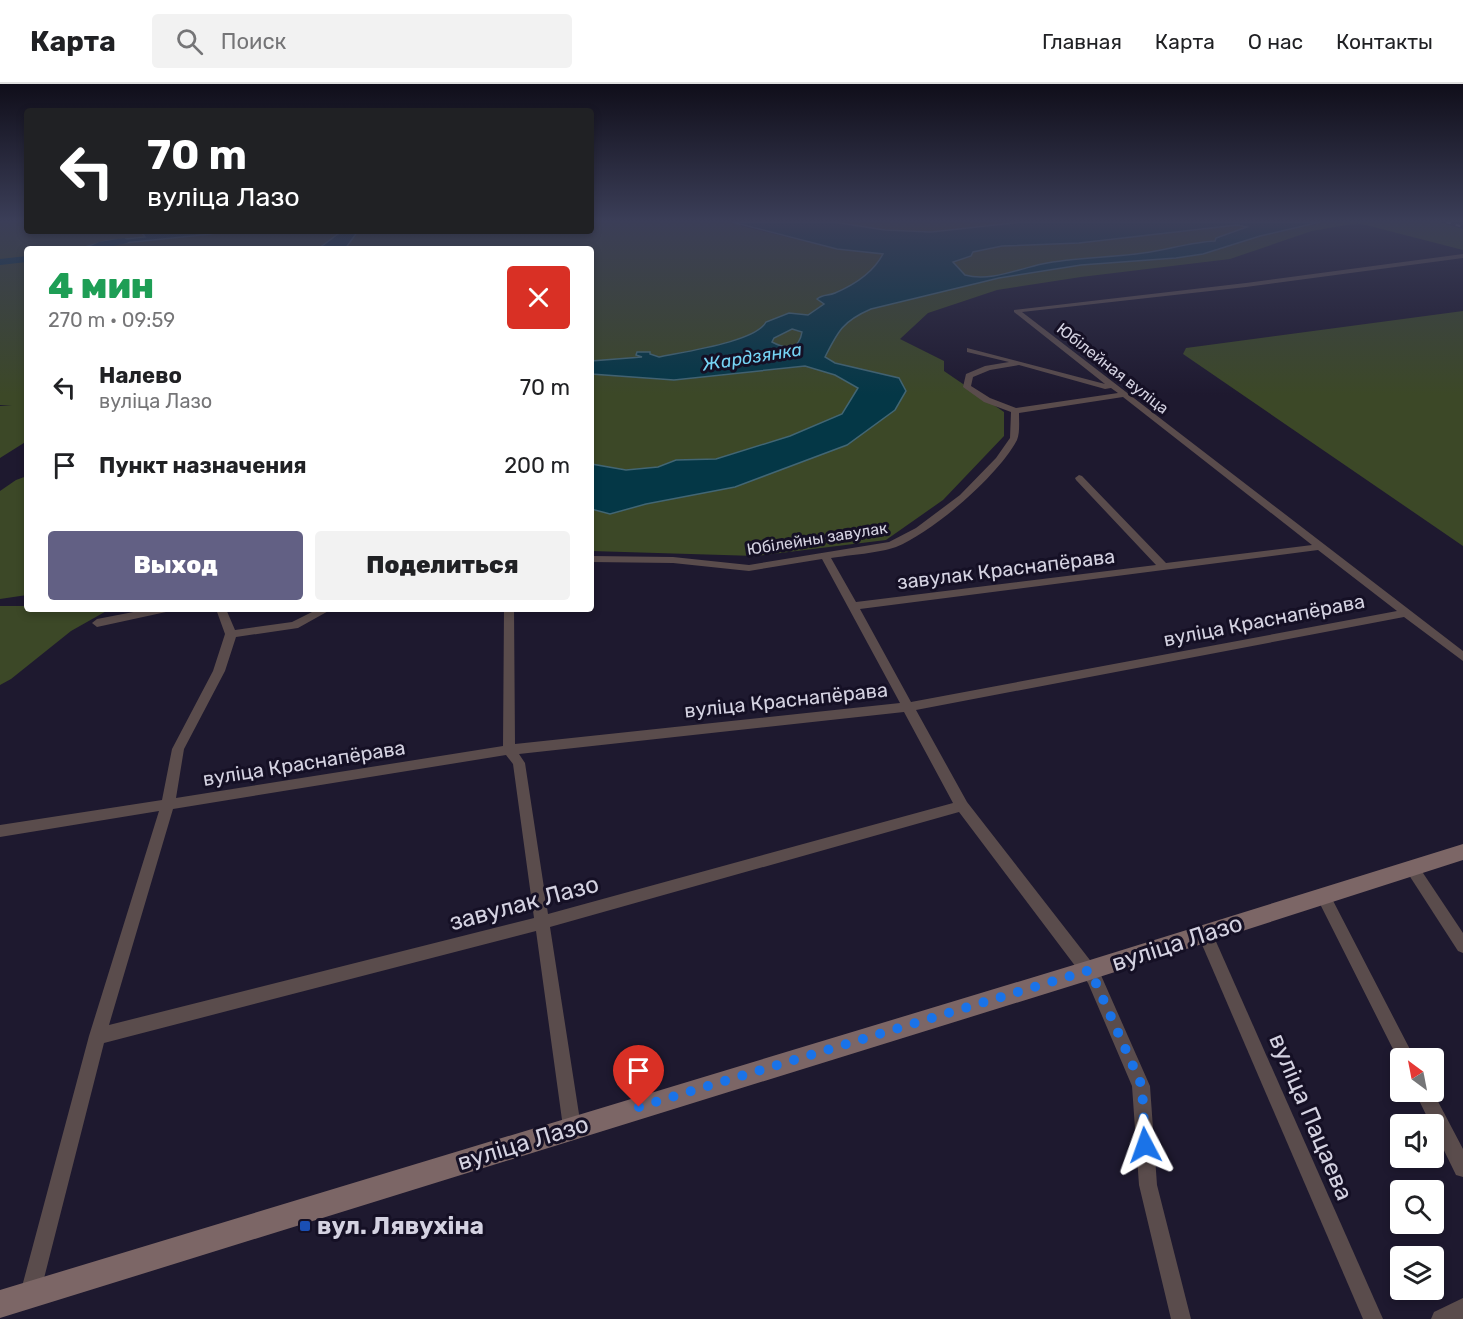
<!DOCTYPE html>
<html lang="ru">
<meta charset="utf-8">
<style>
body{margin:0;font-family:Rubik,sans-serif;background:#f2f2f2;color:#202124;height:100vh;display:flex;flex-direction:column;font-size:22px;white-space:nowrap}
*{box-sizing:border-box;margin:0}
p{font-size:20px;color:#757577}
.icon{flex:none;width:33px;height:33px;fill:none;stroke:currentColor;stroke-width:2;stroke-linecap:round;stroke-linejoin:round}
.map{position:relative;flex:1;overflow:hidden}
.side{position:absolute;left:24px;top:162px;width:570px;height:366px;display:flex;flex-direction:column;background:#fff;border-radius:6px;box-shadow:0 3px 9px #0003}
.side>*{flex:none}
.top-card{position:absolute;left:24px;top:24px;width:570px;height:126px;border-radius:6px;box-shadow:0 3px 9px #0003;background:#202124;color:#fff;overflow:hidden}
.needle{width:39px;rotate:328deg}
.fabs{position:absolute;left:1390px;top:964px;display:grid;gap:12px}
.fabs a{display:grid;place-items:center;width:54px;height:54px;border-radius:6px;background:#fff;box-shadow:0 3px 9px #0003;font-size:30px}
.pin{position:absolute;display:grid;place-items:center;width:51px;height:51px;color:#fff;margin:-62px -26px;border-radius:50% 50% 50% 0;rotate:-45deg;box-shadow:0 0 6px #0007}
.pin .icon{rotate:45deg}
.me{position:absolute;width:66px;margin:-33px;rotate:356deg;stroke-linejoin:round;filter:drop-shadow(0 0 4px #0008)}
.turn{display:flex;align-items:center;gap:21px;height:126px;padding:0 24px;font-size:27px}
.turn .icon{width:78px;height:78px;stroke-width:2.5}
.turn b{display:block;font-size:42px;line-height:51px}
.round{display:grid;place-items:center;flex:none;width:63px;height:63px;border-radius:6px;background:#f2f2f2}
.head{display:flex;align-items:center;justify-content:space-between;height:102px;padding:0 24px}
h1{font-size:36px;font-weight:800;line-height:45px;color:#1e9e55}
.action{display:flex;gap:12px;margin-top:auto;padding:12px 24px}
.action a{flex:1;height:69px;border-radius:6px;background:#626084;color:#fff;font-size:24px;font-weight:800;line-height:69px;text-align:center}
.action a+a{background:#f2f2f2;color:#202124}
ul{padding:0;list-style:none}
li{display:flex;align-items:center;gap:18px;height:78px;padding:0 24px}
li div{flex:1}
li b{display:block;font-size:22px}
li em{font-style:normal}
header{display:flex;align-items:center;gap:36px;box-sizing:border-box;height:84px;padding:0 30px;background:#fff;border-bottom:2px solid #e0e0e0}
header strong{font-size:28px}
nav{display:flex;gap:33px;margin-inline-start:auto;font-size:21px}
.search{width:420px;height:54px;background:#f2f2f2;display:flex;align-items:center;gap:15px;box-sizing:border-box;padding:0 21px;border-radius:6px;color:#757577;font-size:22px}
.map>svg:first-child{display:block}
.green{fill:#3c4827}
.water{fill:#043746;stroke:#426674;stroke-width:1.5;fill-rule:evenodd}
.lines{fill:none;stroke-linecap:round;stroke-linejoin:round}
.stream{stroke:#426674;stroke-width:2}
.river{fill:#043746;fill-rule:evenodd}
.minor{fill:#5a4c4c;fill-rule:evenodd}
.secondary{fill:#7c6666;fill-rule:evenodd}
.rail{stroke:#7d7a8c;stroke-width:2;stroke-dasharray:5 5;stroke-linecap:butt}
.route{stroke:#1a73e8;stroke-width:10;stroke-dasharray:0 18}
.transit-dot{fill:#1a4fb4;stroke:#151025;stroke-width:2}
.labels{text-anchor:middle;stroke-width:6;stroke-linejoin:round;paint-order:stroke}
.far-street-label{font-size:16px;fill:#d4d2e1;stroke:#151025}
.far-water-label{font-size:18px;font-style:italic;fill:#75d3f4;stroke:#151025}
.street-label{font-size:20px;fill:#d4d2e1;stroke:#151025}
.near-street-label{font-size:24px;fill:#d4d2e1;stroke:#151025}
.near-poi-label{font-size:24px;font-weight:bold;fill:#d4d2e1;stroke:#151025;text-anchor:start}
</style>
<header>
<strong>Карта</strong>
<div class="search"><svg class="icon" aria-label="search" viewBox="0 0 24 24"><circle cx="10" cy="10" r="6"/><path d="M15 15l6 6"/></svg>Поиск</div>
<nav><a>Главная</a><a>Карта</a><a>О нас</a><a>Контакты</a></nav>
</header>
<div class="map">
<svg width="1463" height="1235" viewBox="0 0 1463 1235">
<rect width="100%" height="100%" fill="#1e192f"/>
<g class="green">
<path d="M0,138H27V147H591V138H740L741,142L837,165L965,169L1002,162L1079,159L1237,141L1273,143L1314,141L1320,138H1440L1463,145V166L1358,139L1312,147L1230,175L1081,193L997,206L928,229L900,255L944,277V287L1004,328V352L943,416L886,456L756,472L591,467V165H27V357L0,374V322L12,321H0Z"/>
<path d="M833,138H1022C959,148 895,154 833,138Z"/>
<path d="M1463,227V462L1183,270L1186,264Z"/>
<path d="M27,392V511L0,515V407L16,396Z"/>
<path d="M0,522H27V525H110L71,547L11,595L0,601Z"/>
</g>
<g class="water">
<path d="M732,138H833L885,146L931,148L1022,138H1320L1260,152L1203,170L1176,174L1081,181L999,194L871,225C843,237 838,247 825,273L835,279L899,294L906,307L895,326L847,361L735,403L646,420L610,430L591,425V380L626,386L658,383L676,376L716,375L790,352L842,330L858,304L835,291L805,282L674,296L591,290V277L642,273L636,271L637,268H650V270L659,273C682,268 756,258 766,238L789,229L808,231L824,220L817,215C823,210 828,212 835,209C854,201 873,189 883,170L837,165ZM1237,141L1247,143L1216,154L1215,157C1191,158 1167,166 1143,169C1109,174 1075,173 1042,180C1018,185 990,198 965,191L953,178L971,172L973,168L1002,162L1079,159ZM792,245L802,248C799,266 787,266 772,258L774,254Z"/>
<path d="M208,147H220L211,150L85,163L106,157L145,153L142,149L149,148Z"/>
<path d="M342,147H358L345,165H318Z"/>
</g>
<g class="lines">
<g class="stream">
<path d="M136,147L147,149"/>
<path d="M118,148L133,147"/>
</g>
<g class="river">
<path d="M124,154L129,157L127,159L99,165H85L99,158Z"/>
<path d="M27,172V178L0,181V175Z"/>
</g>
<g class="minor">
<path d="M1463,170V174L1246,203L1022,228L1463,567V577L1404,533L916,626L967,718L1100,889L1150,1002L1157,1101L1191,1235H1171L1139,1101L1132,1002L1088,899L959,728L550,843L581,1043L578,1049L572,1052L566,1049L563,1043L536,847L104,959L40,1210L37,1217L30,1220L23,1217L20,1210L89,952L159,727L0,753V741L162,716L172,665L213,587L225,550L216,525H226L235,546L292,538L318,525H332L298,544L236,553L225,587L184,665L176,714L503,662L504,525H514L515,660L900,619L822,475L749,487L673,479L591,478V472L673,473L749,481L889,458L916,444L960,411L996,374L1010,354L1011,328L984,318L963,303L966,290L985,282L1009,278L967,268V264L1105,300L1014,228V226L1246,199ZM1019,281L1105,305L1111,304L1118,309L1016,324L990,314L971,302L973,293L990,286ZM1123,313L1312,461L1166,479L1082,392L1079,391L1075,394L1076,396L1156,481L856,518L831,474C849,471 880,469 896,463C933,448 998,392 1017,356C1020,349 1019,337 1019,329ZM1318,466L1397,527L911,618L860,525ZM904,628L953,719L548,830L525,679L519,670ZM506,671L513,680L534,834L109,941L173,725Z"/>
<path d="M149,525H171L166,528L97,543L92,539L97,535Z"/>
<path d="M1412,778L1417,780L1463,849V869L1458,867L1407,788L1405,784L1407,780Z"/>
<path d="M1323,805L1328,807L1415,975H1401V981L1316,812L1318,807Z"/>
<path d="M1205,842L1210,844L1383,1235H1363L1197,849L1200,844Z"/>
<path d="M1415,1008H1433L1463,1065V1093L1456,1091L1434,1046V1041H1431Z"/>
<path d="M1463,1214V1235H1431L1434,1228Z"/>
</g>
<path class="secondary" d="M1463,760V776L1090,896L0,1234V1206L1090,876Z"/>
<path class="rail" d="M1446,138L1463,143"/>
</g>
<linearGradient id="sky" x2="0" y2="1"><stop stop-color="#100e1a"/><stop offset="0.44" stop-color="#3b3e58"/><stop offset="1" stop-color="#3b3e58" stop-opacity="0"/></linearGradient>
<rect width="1463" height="311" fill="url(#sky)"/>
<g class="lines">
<path class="route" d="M639,1023L1090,886L1142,1002L1145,1061"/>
</g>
<rect class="transit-dot" x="299" y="1136" width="12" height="12" rx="3"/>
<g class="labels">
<g class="far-street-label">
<text transform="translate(1113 284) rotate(38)" y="6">Юбілейная вуліца</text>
<text transform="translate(817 454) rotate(-9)" y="6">Юбілейны завулак</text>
</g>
<g class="far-water-label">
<text transform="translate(752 273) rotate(-9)" y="6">Жардзянка</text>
</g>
<g class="street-label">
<text transform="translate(1006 485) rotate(-7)" y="7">завулак Краснапёрава</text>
<text transform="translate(1264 536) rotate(-11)" y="7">вуліца Краснапёрава</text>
<text transform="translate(786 616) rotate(-6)" y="7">вуліца Краснапёрава</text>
<text transform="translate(304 679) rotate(-9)" y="7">вуліца Краснапёрава</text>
</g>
<g class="near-street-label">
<text transform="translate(524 819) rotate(-15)" y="8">завулак Лазо</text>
<text transform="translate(1177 859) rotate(-18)" y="8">вуліца Лазо</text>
<text transform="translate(1311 1033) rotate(67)" y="8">вуліца Пацаева</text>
<text transform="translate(523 1059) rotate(-17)" y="8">вуліца Лазо</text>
</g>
<g class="near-poi-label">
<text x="317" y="1150">вул. Лявухіна</text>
</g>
</g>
</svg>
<div class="fabs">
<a><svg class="needle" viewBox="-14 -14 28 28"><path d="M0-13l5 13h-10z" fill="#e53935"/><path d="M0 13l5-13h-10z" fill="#757577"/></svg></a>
<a><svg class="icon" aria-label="sound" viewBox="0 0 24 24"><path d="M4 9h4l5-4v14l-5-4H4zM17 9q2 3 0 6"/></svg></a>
<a><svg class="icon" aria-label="search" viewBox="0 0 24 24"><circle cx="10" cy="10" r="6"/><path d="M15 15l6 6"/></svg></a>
<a><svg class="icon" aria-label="layers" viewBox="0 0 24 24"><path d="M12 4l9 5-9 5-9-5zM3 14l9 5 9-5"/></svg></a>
</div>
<div class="pin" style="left:639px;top:1023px;background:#d93025"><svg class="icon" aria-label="arrive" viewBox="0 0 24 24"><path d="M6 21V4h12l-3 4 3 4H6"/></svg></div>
<svg class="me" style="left:1145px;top:1061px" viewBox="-20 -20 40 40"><path d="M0-17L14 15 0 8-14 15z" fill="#1a73e8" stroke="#fff" stroke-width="4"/></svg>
<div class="top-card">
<div class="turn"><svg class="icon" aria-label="left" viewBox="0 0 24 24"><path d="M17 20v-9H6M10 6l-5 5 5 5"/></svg><div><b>70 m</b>вуліца Лазо</div></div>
</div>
<section class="side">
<div class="head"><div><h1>4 мин</h1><p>270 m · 09:59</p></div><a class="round" style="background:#d93025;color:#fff"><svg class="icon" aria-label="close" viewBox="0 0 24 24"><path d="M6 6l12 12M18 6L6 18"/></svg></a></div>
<ul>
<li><svg class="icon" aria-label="left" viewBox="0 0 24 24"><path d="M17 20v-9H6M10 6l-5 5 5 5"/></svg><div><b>Налево</b><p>вуліца Лазо</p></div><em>70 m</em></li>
<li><svg class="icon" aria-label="arrive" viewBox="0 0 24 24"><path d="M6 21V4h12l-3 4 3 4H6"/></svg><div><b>Пункт назначения</b></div><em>200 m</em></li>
</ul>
<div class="action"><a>Выход</a><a>Поделиться</a></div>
</section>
</div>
